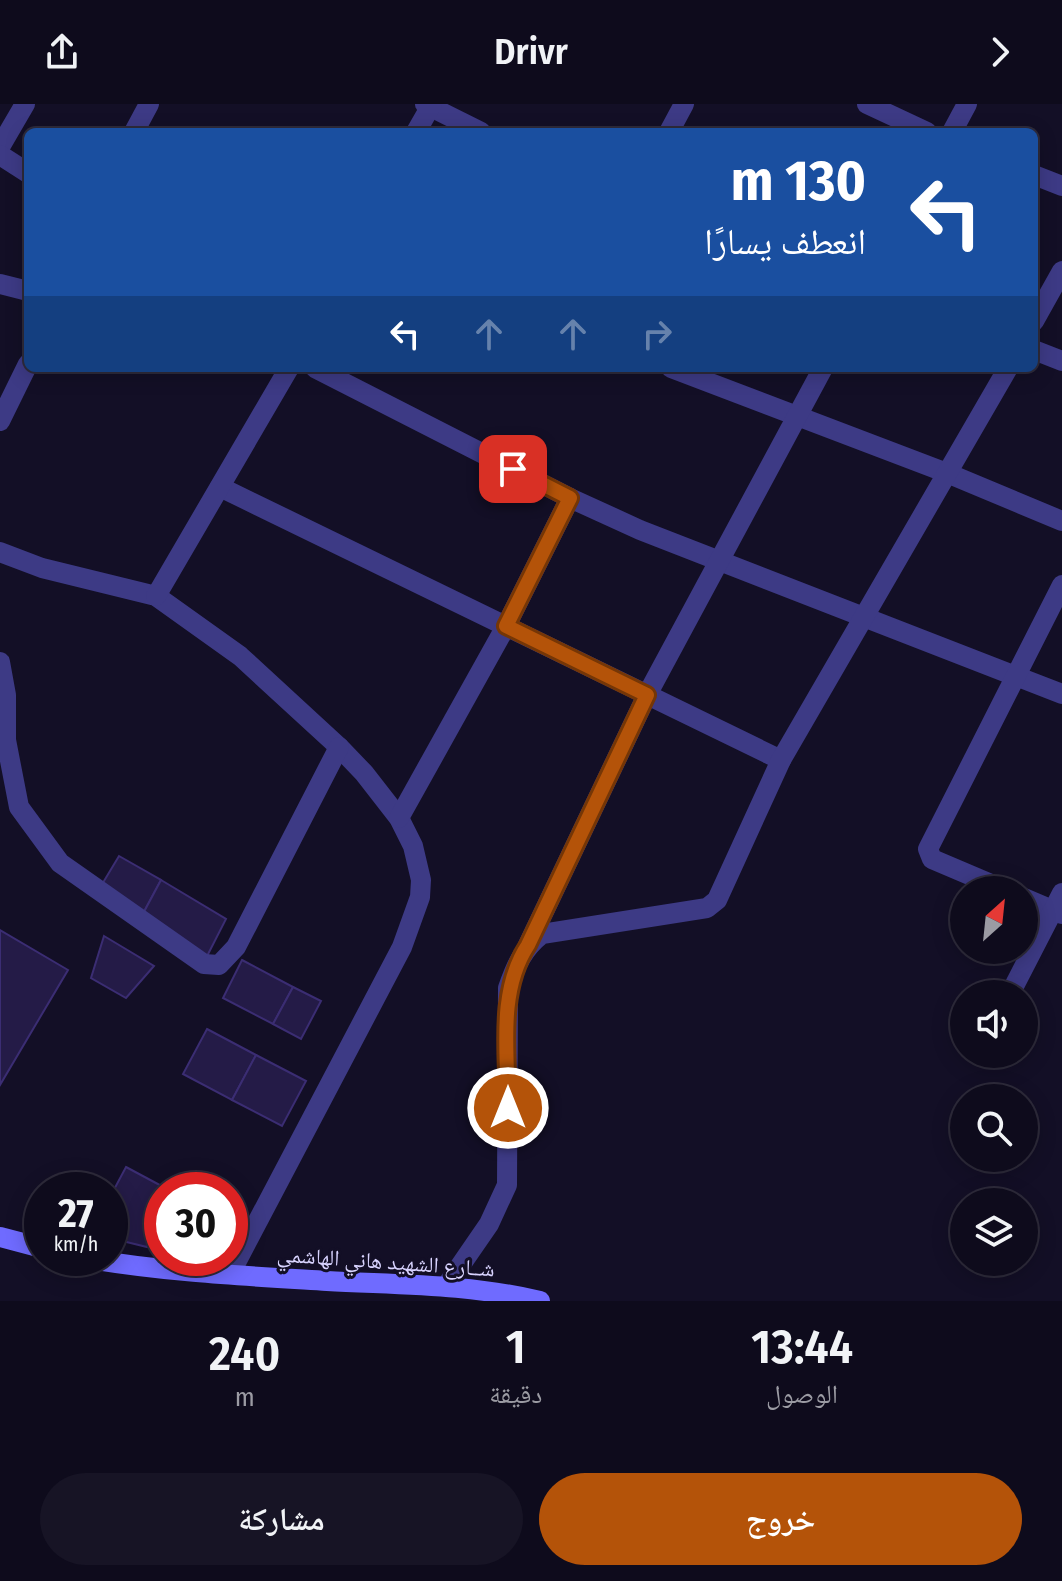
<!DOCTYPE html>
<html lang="ar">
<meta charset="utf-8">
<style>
body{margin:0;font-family:"Fira Sans Condensed","Noto Naskh Arabic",sans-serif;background:#171425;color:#f1f3f6;direction:rtl;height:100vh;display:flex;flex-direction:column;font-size:30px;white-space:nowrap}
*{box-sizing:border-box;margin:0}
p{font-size:26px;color:#9b9ba3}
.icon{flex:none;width:44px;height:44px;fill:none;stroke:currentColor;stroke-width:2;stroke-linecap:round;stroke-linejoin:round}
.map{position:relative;height:1197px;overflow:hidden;direction:ltr}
.side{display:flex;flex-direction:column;background:#0e0b1c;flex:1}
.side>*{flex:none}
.banner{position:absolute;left:24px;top:24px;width:1014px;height:244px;border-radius:12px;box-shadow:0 4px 20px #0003,0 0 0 2px #2e2b3b;direction:rtl;background:#1a4fa0;color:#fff;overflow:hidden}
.needle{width:52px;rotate:27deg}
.controls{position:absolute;left:950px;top:772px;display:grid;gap:16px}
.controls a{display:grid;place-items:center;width:88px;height:88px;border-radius:50%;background:#0e0b1c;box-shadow:0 4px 20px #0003,0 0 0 2px #2e2b3b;font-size:40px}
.speed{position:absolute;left:24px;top:1068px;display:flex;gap:16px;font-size:40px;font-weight:700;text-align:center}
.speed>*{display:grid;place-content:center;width:104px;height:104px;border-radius:50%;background:#0e0b1c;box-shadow:0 4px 20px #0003,0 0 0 2px #2e2b3b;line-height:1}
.speed small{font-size:20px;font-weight:400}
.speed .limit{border:12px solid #d22;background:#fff;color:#111}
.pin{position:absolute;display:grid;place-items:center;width:68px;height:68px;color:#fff;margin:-34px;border-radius:16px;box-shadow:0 4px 12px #0006}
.me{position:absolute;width:88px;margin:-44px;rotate:0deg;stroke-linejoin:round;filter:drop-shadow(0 0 6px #0008)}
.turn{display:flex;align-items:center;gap:28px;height:168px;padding:0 40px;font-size:36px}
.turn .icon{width:104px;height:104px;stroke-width:2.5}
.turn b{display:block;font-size:56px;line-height:68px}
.lanes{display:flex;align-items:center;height:76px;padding:0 40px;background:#0003;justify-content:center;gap:40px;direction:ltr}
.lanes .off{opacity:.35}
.eta{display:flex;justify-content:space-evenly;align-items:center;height:136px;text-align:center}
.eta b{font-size:48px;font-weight:600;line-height:56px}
.primary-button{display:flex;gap:16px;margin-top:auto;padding:16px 40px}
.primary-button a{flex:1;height:92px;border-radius:48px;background:#b45309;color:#fff;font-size:32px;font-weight:600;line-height:92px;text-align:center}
.primary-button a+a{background:#171425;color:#f1f3f6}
header{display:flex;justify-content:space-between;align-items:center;height:104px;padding:0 40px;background:#0e0b1c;font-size:36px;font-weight:600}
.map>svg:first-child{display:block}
.building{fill:#241b47;stroke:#3b2d73;stroke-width:2}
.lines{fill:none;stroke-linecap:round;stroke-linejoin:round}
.street{stroke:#3d3a85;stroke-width:20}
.secondary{stroke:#6f6bff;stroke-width:20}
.route-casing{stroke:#753606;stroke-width:20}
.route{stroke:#b45309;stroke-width:14}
.labels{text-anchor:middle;stroke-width:6;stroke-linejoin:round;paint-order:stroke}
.street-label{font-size:22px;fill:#d9d4ff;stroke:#130f26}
</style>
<header><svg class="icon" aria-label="forward" viewBox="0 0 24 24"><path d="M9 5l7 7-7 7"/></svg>Drivr<svg class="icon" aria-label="share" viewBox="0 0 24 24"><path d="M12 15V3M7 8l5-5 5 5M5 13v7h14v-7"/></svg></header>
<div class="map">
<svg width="1062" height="1197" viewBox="0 0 1062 1197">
<rect width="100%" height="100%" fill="#130f26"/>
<g class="building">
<path d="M119,752L161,776L138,819L95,792Z"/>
<path d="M161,776L226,815L203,860L138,819Z"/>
<path d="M0,826L68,866L0,981Z"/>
<path d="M104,832L154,862L126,894L91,874Z"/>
<path d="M242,856L293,883L273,920L223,894Z"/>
<path d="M293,883L321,897L301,935L273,920Z"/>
<path d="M207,925L256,951L232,996L183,970Z"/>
<path d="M256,951L306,977L282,1022L232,996Z"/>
<path d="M126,1063L169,1086H162V1115L147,1143L110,1134V1093Z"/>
</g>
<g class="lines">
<g class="street">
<path d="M425,0L481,28"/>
<path d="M867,0L927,28"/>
<path d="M134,28L149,0"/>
<path d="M416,28L432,0"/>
<path d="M669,28L684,0"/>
<path d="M952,28L967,0"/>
<path d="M0,43L25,0"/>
<path d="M0,51L28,69"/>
<path d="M1034,71L1062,82"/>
<path d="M0,180L28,187"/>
<path d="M1034,217L1062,167"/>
<path d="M1034,246L1062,257"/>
<path d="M315,264L570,394L640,426L1062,590"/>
<path d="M671,264L947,369L1062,417"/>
<path d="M0,317L28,260"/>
<path d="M220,383L781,656"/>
<path d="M0,448L42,464L156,492L240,552L339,643L364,669L399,714L413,742L421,776L420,793L402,843L230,1170"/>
<path d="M156,492L289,264"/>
<path d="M0,558L6,591V636L19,703L60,759L204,860L219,861L236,843L339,643"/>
<path d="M399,714L506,522L570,394"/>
<path d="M1005,786L932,755L928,745L1062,481"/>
<path d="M1024,794L1062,810"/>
<path d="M528,841L647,591L823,264"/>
<path d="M1010,890L1062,789"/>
<path d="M447,1181L489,1120L507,1081L508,884C516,861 523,845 542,830L707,804L717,796L781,656L1008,264"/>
</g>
<g class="secondary">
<path d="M0,1133L42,1144"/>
<path d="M84,1154C164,1168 246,1172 327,1177C399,1181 469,1180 540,1197"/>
</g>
</g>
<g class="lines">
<defs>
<path id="route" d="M508,1004C508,951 497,888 528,841L647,591L506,522L570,394L513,365"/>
</defs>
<use href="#route" class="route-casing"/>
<use href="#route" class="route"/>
</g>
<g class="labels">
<g class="street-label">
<text transform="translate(386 1157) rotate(4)" y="8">شــارع الشهيد هاني الهاشمي</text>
</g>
</g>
</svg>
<div class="controls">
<a><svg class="needle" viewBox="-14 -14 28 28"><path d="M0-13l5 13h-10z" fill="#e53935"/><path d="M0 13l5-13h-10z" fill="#9b9ba3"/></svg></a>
<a><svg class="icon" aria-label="sound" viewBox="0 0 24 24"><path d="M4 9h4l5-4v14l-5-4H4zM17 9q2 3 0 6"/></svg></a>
<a><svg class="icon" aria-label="search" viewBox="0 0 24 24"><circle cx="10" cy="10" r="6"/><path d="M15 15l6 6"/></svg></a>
<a><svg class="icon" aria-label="layers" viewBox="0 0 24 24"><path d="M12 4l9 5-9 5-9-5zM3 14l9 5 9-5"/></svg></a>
</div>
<div class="speed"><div>27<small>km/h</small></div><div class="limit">30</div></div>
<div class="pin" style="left:513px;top:365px;background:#d93025"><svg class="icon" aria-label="arrive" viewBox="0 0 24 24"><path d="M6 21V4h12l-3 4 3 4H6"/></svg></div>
<svg class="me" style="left:508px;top:1004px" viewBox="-20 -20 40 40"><circle r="17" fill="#b45309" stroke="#fff" stroke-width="3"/><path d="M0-11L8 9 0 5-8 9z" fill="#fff"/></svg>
<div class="banner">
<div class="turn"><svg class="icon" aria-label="left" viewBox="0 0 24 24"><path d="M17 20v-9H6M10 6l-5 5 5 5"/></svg><div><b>130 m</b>انعطف يسارًا</div></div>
<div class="lanes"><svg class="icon" aria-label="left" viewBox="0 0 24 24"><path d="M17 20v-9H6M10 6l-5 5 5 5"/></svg><svg class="icon off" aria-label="ahead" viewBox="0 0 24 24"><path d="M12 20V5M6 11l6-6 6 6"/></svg><svg class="icon off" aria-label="ahead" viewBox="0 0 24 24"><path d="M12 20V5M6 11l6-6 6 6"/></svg><svg class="icon off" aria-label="right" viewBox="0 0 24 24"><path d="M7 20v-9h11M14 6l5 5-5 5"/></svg></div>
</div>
</div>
<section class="side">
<div class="eta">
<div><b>13:44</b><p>الوصول</p></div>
<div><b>1</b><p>دقيقة</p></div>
<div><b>240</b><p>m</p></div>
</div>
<div class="primary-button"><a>خروج</a><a>مشاركة</a></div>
</section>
